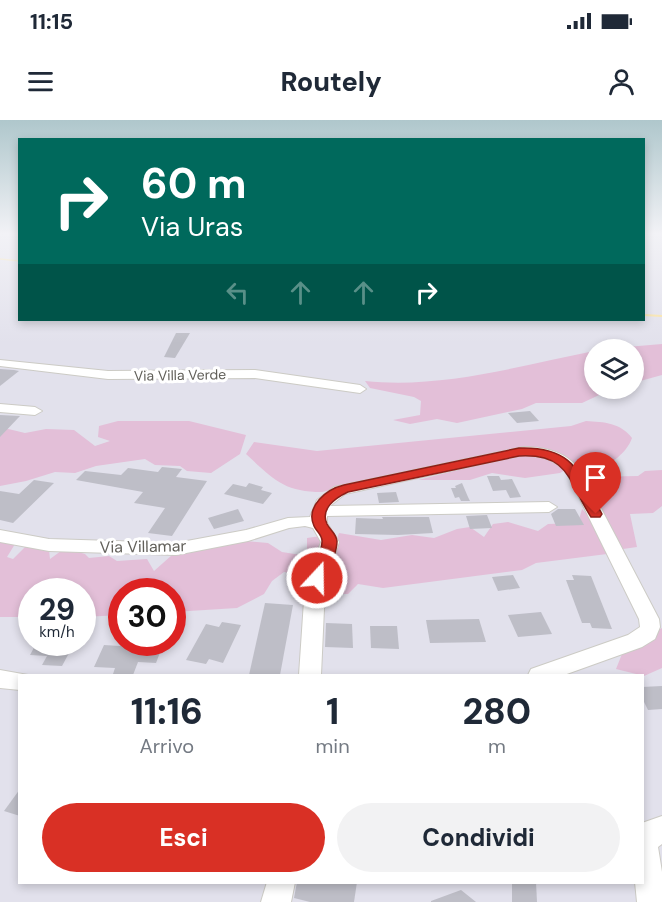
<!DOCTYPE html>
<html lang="it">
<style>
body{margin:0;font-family:"DM Sans",sans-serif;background:#f2f2f3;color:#1f2937;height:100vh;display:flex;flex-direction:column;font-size:22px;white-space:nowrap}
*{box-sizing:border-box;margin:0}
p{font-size:20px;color:#747a83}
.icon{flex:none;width:33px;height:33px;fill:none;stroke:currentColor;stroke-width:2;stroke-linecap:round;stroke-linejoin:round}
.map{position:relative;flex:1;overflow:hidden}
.side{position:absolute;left:18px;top:554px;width:626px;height:210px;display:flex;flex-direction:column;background:#fff;border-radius:0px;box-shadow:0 3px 9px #0003}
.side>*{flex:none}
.guide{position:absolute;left:18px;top:18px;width:627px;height:183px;border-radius:0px;box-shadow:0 3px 9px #0003;background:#00695c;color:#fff;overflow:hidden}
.fabs{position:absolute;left:584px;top:219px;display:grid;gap:12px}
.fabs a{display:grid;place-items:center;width:60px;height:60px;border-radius:50%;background:#fff;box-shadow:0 3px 9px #0003;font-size:30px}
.speed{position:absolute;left:18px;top:458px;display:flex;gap:12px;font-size:30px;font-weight:700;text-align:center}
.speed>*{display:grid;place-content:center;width:78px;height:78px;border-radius:50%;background:#fff;box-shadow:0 3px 9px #0003;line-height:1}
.speed small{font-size:15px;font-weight:400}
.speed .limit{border:9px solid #d22;background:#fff;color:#111}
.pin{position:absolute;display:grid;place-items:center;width:51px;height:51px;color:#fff;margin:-62px -26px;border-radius:50% 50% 50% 0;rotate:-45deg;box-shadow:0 0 6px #0007}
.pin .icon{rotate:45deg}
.me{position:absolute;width:66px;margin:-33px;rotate:21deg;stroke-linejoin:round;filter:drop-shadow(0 0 4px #0008)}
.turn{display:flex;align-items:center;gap:21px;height:126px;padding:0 24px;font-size:27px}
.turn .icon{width:78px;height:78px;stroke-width:2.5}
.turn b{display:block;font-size:42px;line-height:51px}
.lanes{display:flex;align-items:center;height:57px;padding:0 24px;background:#0003;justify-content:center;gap:30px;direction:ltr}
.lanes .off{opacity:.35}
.eta{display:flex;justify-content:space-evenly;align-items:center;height:102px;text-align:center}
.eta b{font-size:36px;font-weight:800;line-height:42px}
.button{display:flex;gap:12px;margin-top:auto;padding:12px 24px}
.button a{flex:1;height:69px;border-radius:36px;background:#d93025;color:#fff;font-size:24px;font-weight:800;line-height:69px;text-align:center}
.button a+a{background:#f2f2f3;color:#1f2937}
.status{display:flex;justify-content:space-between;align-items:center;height:42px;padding:0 30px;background:#fff;direction:ltr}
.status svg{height:16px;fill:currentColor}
header{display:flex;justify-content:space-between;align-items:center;height:78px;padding:0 24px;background:#fff;font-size:27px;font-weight:800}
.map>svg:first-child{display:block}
.green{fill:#e3bfd8}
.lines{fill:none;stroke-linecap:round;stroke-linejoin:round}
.stream-far1{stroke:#fae3a3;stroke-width:1.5}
.stream{stroke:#fae3a3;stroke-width:2}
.building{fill:#bebec7}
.minor-casing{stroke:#cccbc5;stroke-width:2}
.minor{fill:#fff;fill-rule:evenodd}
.route{fill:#d93025;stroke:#8d1f18;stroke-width:1.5}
.labels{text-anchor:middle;stroke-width:6;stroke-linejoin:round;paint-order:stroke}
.far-street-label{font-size:14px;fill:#62605a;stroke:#fff}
.street-label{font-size:16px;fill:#62605a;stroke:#fff}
</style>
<div class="status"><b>11:15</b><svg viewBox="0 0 49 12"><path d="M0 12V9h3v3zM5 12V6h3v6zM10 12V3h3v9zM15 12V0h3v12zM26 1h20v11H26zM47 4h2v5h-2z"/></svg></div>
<header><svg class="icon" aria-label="menu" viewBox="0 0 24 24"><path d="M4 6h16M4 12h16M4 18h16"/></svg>Routely<svg class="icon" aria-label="person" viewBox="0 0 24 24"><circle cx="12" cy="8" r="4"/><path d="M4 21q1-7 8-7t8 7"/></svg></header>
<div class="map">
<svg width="662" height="782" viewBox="0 0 662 782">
<rect width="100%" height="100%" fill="#e2e1ec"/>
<g class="green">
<path d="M662,224V255L633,263V230L603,229Z"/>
<path d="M594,231V268L612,269L582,283H536L522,289L457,303L437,299L410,304L393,300L420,295L421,281L414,277L370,268L365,261C442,269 519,246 594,231Z"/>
<path d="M118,301H189L246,315L240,334L211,353L187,351L180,346L155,345L145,339L96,346L75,353L55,352L26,361L0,366V307L25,313L46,309L74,310L95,326L110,321L98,317L99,306Z"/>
<path d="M586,301C604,302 621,303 632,318C627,334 603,352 585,350C576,349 573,341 566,337C554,330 539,329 525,328L322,372C284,372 273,359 246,334L254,322L317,331L571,306Z"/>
<path d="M521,334L548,336L567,349L560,353L525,358L492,353L470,360H418Z"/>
<path d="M662,350V386L653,393L630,394L637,427L623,429L584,357L638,356L645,351Z"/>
<path d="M582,389L592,399L607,434L536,443L522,450L383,468L358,464L348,474H335L320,468L339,413L381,420L412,415L434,418L457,409L470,407L484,417L493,404L508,402L538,411L548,404L578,403Z"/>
<path d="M321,416L325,422L312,456L284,452L272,461L264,474L237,488L173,492L172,471H122L121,495L83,497L82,471H32L31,497H0V421L15,424L7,437L13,439L26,426L49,430L50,439L65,428L85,434L89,438L109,436L117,441L147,439L154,451L172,435L246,421L268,423L282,432L307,436V418Z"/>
<path d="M662,508V548L644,556L616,549L622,534Z"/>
</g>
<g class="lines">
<path class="stream-far1" d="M0,139L20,141"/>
<path class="stream" d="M644,195L662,196"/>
</g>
<g class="building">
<path d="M176,213H190L175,238L164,237Z"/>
<path d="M0,249L14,250L19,251L0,266Z"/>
<path d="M530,291L539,301L517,303L508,293Z"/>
<path d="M0,295L20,296L0,317Z"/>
<path d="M162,347L182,349L176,357L207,361L172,416L148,413L165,388L134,383L143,372L76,360L85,351L121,355L128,348L158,352Z"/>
<path d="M487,356H499L501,360L512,359L521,377L510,378L506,370L493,371Z"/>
<path d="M34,360L54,363L13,403L0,400V371L19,374Z"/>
<path d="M249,363L263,367L261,370L272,373L263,384L224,374L233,364L246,367Z"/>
<path d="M462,363L468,377L470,381H461L459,377L455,378L451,368H456L455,366Z"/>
<path d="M396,372L399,382L379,383L377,373Z"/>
<path d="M238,389L244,401L214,409L208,398Z"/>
<path d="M558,389H575L584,405L556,406L551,394Z"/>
<path d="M487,395L492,408L470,409L466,396Z"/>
<path d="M382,397H429L433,413L398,415L355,414L356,398L383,399Z"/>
<path d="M513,455L520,468L498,471L492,457Z"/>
<path d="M572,455L591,456L612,509L592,508L590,503H582L566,460H574Z"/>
<path d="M265,483L293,485L280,555H249Z"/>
<path d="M541,492L552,514L518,517L508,495Z"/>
<path d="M479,499L486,522L430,523L426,500Z"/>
<path d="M222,502L241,505L223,543L209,539L206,544L186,540L206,504L219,507Z"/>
<path d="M326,503L352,504L353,528L325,527Z"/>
<path d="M370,506H397L399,529L371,528Z"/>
<path d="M37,522H75L62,546L42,545L47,536L30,535Z"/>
<path d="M122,522H164L156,543L138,542L133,555L113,554L115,548L94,547L104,525L120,526Z"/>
<path d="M662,566V589L648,590L642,578V567Z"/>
<path d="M20,669V696L4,691Z"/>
<path d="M297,762H357L354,782H310L294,778Z"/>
<path d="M512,762H536L537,782H512Z"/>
<path d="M461,770L476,782H431V781Z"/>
</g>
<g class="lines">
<defs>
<g id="minor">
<path d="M0,240L108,251L255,250L360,265L366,269L360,273L255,258L108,259L0,246Z"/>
<path d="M0,284L35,287L42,291L35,295L0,292Z"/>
<path d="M523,327C546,327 567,332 582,352L659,499L660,507L655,519L642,527L564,555H528L531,549L628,515L640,507L639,499L567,353C555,339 541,336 523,335L345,374L330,386L549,382L557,387L549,392L327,396V403L339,422L325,466L321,555H299L305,466L321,422L313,408L305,406L289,408L248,421L176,435L49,431L0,422V410L49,419L176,423L246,410L288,398L310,397L317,380L334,367Z"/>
<path d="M0,550L28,555H20V570L0,568Z"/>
<path d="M662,696V724L658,727L662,752V782H637L635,762H642V703Z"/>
<path d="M267,762H295L291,782H261Z"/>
</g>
</defs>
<use href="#minor" class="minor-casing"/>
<use href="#minor" class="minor"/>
</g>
<linearGradient id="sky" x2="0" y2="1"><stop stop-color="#afc7cc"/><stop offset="0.51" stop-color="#f2f2f6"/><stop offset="1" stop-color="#f2f2f6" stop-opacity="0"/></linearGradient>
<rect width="662" height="223" fill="url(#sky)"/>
<path class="route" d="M519,328C574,326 579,353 602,394L600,397H591C568,362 570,333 519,336L348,372C335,378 320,389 327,404C330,410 336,413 337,421C337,432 328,452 323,462H312L309,458C313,447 322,433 322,422C323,415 316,411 314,406C305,386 327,369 344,365Z"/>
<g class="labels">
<g class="far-street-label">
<text transform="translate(180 255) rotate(-1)" y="5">Via Villa Verde</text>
</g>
<g class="street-label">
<text transform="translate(143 426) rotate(-1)" y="6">Via Villamar</text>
</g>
</g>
</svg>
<div class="fabs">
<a><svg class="icon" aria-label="layers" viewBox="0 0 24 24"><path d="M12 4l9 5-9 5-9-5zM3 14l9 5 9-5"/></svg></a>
</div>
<div class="speed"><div>29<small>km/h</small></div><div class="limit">30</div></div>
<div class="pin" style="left:596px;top:394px;background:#d93025"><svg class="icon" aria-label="arrive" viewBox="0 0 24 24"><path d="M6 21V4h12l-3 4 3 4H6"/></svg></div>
<svg class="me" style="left:317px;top:458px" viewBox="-20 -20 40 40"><circle r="17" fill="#d93025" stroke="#fff" stroke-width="3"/><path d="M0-11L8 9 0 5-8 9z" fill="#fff"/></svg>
<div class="guide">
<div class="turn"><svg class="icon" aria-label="right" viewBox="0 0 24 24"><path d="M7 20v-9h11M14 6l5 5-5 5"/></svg><div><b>60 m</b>Via Uras</div></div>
<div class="lanes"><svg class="icon off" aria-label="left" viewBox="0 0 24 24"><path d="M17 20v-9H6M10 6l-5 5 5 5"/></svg><svg class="icon off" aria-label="ahead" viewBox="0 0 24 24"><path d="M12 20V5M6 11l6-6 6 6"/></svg><svg class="icon off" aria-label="ahead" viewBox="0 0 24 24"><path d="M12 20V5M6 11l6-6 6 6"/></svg><svg class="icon" aria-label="right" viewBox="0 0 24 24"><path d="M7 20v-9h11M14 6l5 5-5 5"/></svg></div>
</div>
<section class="side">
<div class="eta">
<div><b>11:16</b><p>Arrivo</p></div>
<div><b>1</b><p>min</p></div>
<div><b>280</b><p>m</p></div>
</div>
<div class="button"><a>Esci</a><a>Condividi</a></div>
</section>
</div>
